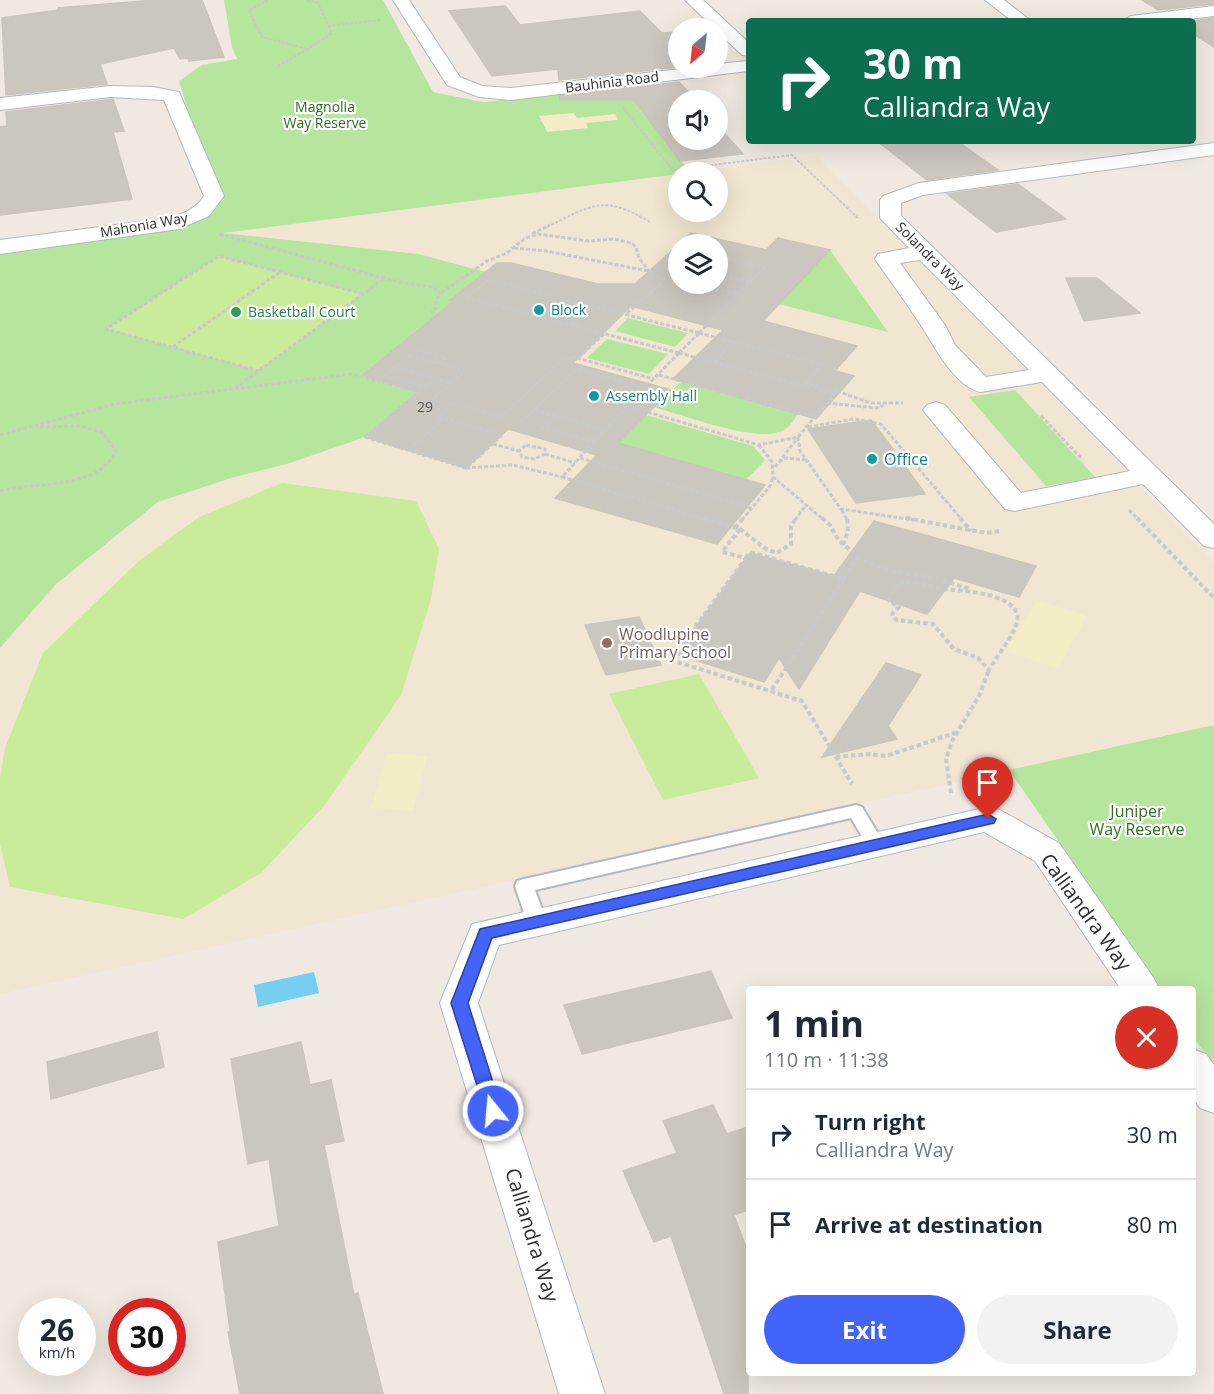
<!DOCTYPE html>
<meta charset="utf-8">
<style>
body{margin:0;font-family:"Open Sans",sans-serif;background:#f2f2f3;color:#1f2937;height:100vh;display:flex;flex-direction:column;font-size:22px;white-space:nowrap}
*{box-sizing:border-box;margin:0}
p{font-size:20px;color:#747a83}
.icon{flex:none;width:33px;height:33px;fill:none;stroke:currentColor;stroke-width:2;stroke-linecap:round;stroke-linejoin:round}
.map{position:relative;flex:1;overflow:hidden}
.drawer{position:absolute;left:746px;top:986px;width:450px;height:390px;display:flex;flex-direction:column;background:#fff;border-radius:6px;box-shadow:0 6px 24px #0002}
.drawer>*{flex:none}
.hud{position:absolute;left:746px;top:18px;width:450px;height:126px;border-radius:6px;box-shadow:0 6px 24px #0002;background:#0b6e4f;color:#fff;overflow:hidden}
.needle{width:39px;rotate:208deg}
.tools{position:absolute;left:668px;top:18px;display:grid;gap:12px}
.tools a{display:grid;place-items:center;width:60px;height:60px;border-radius:50%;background:#fff;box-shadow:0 6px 24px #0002;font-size:30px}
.speed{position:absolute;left:18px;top:1298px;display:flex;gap:12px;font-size:30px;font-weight:700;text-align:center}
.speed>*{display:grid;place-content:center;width:78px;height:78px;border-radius:50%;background:#fff;box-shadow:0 6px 24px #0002;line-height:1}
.speed small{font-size:15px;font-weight:400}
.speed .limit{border:9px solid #d22;background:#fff;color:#111}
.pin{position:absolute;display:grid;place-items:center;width:51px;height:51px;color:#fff;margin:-62px -26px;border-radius:50% 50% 50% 0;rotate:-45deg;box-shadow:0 0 6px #0007}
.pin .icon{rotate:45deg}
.me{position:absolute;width:66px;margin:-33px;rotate:343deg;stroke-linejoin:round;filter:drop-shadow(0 0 4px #0008)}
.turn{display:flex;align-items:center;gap:21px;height:126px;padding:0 18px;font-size:27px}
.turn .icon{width:78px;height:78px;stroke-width:2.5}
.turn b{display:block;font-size:42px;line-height:51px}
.round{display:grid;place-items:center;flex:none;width:63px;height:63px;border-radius:32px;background:#f2f2f3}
.overview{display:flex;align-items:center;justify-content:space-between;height:102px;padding:0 18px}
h1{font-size:36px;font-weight:700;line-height:45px}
.action{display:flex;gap:12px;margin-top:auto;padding:12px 18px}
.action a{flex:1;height:69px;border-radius:36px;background:#4264fb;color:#fff;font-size:24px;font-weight:700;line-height:69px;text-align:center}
.action a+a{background:#f2f2f3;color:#1f2937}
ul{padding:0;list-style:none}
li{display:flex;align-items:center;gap:18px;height:90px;padding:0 18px;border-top:2px solid #e0e1e3}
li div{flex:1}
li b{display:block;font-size:22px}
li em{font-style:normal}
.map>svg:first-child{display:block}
.education{fill:#f0e6d1;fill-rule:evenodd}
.green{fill:#b6e59e}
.sand{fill:#f3ecc5}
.pitch{fill:#c9ec9a}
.water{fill:#75cff0}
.building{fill:#cbc7bf;stroke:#cbc5ba;stroke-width:1.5}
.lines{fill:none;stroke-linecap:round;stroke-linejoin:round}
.service-casing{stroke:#b4b7c1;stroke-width:4}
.minor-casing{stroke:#b4b7c1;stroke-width:2}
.path-far2{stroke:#c9c9c9;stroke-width:2;stroke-dasharray:3 1.5;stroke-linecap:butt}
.path-far1{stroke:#c9c9c9;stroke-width:3;stroke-dasharray:4 2;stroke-linecap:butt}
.path{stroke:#c9c9c9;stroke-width:4;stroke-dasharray:4.5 3;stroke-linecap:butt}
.service{fill:#fff;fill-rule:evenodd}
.minor{fill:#fff;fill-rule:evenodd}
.route{fill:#4264fb;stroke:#2b41a3;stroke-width:1.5}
.culture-dot{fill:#0f9aa8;stroke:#fff;stroke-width:2}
.leisure-dot{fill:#2e9e5b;stroke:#fff;stroke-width:2}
.education-dot{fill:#8d6e63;stroke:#fff;stroke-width:2}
.labels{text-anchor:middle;stroke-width:4.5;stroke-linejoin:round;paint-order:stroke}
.far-street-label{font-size:14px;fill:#2e2e2e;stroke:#fff}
.far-park-label{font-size:14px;fill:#2c6e1b;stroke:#fff}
.far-culture-label{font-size:14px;fill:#0d838f;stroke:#fff;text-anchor:start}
.far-leisure-label{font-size:14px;fill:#27864d;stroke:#fff;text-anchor:start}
.number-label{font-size:14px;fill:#555452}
.culture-label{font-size:16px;fill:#0d838f;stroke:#fff;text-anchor:start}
.education-label{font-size:16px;fill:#785e54;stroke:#fff;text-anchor:start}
.park-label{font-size:16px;fill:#2c6e1b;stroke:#fff}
.near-street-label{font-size:20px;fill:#2e2e2e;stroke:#fff}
</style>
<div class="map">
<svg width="1214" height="1394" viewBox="0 0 1214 1394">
<rect width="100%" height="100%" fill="#efe9e1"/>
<path class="education" d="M817,156L1214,562V725L0,994V261L678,174V212H717V172H690ZM678,244H717V284H678Z"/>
<g class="green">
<path d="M224,0H383L433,92L483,102L625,87L680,161L694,172L223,233L418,254L486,272L450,299L459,303L441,318L580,356L562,360L406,340L363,375L419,392L365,437L287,464L231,478L158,502L56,584L0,648V243L185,217L213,196L179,81L202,65L237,59L232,47Z"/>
<path d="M830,250L888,332L779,304Z"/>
<path d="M628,318L688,333L675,347L615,331Z"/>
<path d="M607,339L668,354L649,374L587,358Z"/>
<path d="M681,382L798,414C793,421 789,428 782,431C756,443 683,415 654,407Z"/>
<path d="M1015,390L1096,478L1046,486L969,397Z"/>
<path d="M646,415L753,446L765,460L746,480L618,443Z"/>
<path d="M1214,725V1067L1193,1036L1192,988H1160L1009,770Z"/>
</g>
<g class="sand">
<path d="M574,113L577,118L615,114L618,120L586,123L588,128L547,132L539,116Z"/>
<path d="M1037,600L1087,616L1058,669L1005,651Z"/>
<path d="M387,753L428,756L413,811L371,808Z"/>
</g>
<g class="pitch">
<path d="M219,256L363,294L259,371L106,329Z"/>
<path d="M282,483L416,501L439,549L431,599L401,695L325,805L261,873L183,919L10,887L0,844V778L5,748L43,653L140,560L199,517Z"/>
<path d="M699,674L759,778L663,800L609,694Z"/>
</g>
<path class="water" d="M314,972L319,993L258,1007L254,985Z"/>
<g class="building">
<path d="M156,0H202L224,57L189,61L188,58L180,59L174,48L100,64L107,84L6,95L2,18L59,10L58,8Z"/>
<path d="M1142,0H1214V4L1158,10Z"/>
<path d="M505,6L520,25L640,11L662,33L678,32V67L559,80L558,69L492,76L449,11Z"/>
<path d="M1214,18V47L1192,33V21Z"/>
<path d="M679,82L696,100H678V140H717V125L743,154L680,161L634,100H560V96Z"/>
<path d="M113,99L124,131L113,132L132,199L0,215V127L7,126L6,112Z"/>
<path d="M877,141H957L998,170L927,180Z"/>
<path d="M1018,184L1066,219L996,232L947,194Z"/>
<path d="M691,233L766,250L778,238L830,250L763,321L857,346L835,371L854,376L816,419L673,379L723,330L631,306L573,363L671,390L618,443L765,485L717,544L555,498L597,455L508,429L466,468L365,437L419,392L363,375L454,301L450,300L497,263H511L598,284H635L678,245V284H717V244H678Z"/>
<path d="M1066,278H1097L1140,313L1084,321Z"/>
<path d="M871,420L893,449L925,494L856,503L808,429Z"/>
<path d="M874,521L1036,566L1019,597L954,578L927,614L860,591L799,689L779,658L764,682L676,654L750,553L834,576Z"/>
<path d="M639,617L661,665L606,675L585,625Z"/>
<path d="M886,663L921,675L888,726L897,739L822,757Z"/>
<path d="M711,971L732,1018L582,1054L564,1005Z"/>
<path d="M157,1032L164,1067L51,1099L47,1062Z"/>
<path d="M301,1042L310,1085L331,1080L344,1141L324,1145L354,1295L358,1293L383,1394H240L228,1332L230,1331L218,1242L279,1226L269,1159L248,1164L231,1059Z"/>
<path d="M713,1105L727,1134L748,1127V1210L734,1215L748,1253V1394H724L671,1236L654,1242L623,1171L677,1153L663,1121Z"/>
</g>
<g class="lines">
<defs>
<path id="service" d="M856,805L862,807L882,840L885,845L882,850L876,852L870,850L851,818L535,890L547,922L544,927L537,929L530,927L527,922L515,886L517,881L524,879Z"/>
<g id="minor">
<path d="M393,0H409L460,77L482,86L511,88L690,68H717V64L748,61V71L511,100L479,97L447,85Z"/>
<path d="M685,0H703L748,42V56L742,55Z"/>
<path d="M985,0H1004L1031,21H1012Z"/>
<path d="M1214,6V16L1173,21H1123L1131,16Z"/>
<path d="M110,86L153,87L179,92L224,196L209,216L179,229L0,254V240L169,218C183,214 196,209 204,196L164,100L110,97L0,110V98Z"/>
<path d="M1214,143V155L923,195L901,203V216L1214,524V548L1204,546L1143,484L1015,511L1005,509L927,415L923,410L927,405L936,402L945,405L1021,493L1130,471L1042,382L980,392C954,386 934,345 920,324C906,302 890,281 875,259L878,254L909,248L880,218V200L883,196L919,183ZM920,260L1029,370L986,377L955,345L945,325L900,263Z"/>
<path d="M988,807L1000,810L1059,843L1153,977L1159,988H1120L1035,861L984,832L499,945L478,1003L605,1394H559L440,1003L472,924Z"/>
<path d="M1192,1049L1206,1054L1214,1065V1113L1200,1108L1192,1097Z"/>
</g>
</defs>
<use href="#service" class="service-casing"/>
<use href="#minor" class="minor-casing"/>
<g class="path-far2">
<path d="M268,0L249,10L262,37L308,49L276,67"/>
<path d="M307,0L318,3L332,33L308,49"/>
<path d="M328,26L381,20"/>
<path d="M623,108L673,170L792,155L859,219"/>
<path d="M547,227C592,205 603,194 650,222"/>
</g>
<g class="path-far1">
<path d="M219,234L399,282L432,287L441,293L436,300V308L431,313"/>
<path d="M532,234L550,225"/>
<path d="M514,248L546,251L648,271"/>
<path d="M717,274L749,282"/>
<path d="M692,284L738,294"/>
<path d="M441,293L487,261L507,253L524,239L538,234L589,241L614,239L631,243L636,247L639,258L652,275L678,283"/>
<path d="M627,313L664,281"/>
<path d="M573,324L593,306"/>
<path d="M699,333L822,364L806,383L837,391L834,394"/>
<path d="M699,333L764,268L717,256"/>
<path d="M173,347L280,272"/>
<path d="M417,350L446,358L439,363"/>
<path d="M679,353L834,394"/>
<path d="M679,353L627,406L759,445L798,437L834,394"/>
<path d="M679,353L466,298L488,280L699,333"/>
<path d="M679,353L699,333"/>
<path d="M410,356L465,370L451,383L395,367Z"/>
<path d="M577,358L654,379"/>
<path d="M715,362L733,341"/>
<path d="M395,367L385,376L425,387L435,378"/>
<path d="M259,371L106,329L219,256L363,294"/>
<path d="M659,375L815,417"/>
<path d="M235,388L385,278"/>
<path d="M837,391L871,403H903"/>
<path d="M827,403L876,408L884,405"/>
<path d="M627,406L562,477L709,520"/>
<path d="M446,410L427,404L451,383"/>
<path d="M534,410L577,369L645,388"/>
<path d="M1041,416L1081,458"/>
<path d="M548,422L542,427L595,442"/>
<path d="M517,426L534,410L606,430"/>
<path d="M808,427L854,419L881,424L962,520"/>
<path d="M0,435L115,404L352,374L419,392L365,437L466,468L502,435L439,417L453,403L502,417L562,360L580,356L604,334"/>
<path d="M798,437L800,451L841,509L914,520"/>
<path d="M493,444L519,451"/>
<path d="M526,445L545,449V454L534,459L522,457L519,451Z"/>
<path d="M759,445L772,462L773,477L824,520"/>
<path d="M409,450L444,418"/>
<path d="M545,454L575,463"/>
<path d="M580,458L752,508"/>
<path d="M779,462L786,458L806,460"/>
<path d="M775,467L796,440"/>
<path d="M466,468L513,465L562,477"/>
<path d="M0,491C38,481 98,490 116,451L103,433L80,426L37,427"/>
<path d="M842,510L847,520"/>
<path d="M1129,510L1139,520"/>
<path d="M742,520L770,486L773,477"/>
<path d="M795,520L806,505"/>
</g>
<g class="path">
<path d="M704,518L740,529L766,549L777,553L791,544V526L796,518"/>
<path d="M822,518L830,525L839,541L867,563L892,571L938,579L970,589"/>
<path d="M906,518L986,533L1001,531"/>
<path d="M960,518L971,531"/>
<path d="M1137,518L1214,598"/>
<path d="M735,528L743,518"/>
<path d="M740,529L722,552L746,558L671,660L802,701L852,784"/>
<path d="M843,545L848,531L847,518"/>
<path d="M746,558L750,552L844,579L771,691"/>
<path d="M844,579L858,557"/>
<path d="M899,583C915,580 929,587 944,589C962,591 1023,593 1017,622C1014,635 996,657 989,670L978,658L954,649L933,624L896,620L892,614L899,607L889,601V598Z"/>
<path d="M836,757L868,754L886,756L955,733"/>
<path d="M951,793L946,759L952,741L979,696L989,670"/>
</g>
<use href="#service" class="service"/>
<use href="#minor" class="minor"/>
</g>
<path class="route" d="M988,814L996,819L994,823L492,938L468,1003L502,1111L500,1117L493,1119L487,1117L451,1003L480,929Z"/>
<g class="culture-dot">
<circle cx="539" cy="310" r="6"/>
<circle cx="594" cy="396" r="6"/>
<circle cx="872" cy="459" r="6"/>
</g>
<circle class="leisure-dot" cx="236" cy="312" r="6"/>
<circle class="education-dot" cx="607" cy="643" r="6"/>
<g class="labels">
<g class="far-street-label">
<text transform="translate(612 82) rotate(-7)" y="5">Bauhinia Road</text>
<text transform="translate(144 225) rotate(-10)" y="5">Mahonia Way</text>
<text transform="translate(930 256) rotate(45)" y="5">Solandra Way</text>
</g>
<g class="far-park-label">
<text x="325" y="112">Magnolia<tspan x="325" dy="16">Way Reserve</tspan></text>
</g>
<g class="far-culture-label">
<text x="551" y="315">Block</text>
<text x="606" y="401">Assembly Hall</text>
</g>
<g class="far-leisure-label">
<text x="248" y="317">Basketball Court</text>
</g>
<g class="number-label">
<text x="425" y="412">29</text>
</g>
<g class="culture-label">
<text x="884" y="465">Office</text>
</g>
<g class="education-label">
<text x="619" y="640">Woodlupine<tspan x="619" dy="18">Primary School</tspan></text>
</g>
<g class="park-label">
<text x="1137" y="817">Juniper<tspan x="1137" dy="18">Way Reserve</tspan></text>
</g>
<g class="near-street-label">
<text transform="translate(1086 912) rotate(54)" y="7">Calliandra Way</text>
<text transform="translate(532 1235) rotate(73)" y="7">Calliandra Way</text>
</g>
</g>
</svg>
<div class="tools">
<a><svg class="needle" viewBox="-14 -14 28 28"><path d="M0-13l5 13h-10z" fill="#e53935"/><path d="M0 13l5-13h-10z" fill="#747a83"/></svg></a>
<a><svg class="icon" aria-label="sound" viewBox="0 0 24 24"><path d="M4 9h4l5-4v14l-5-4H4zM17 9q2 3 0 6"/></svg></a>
<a><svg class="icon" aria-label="search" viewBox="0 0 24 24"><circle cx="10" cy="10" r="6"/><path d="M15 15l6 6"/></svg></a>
<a><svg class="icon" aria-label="layers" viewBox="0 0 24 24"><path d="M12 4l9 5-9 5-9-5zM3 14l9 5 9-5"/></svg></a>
</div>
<div class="speed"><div>26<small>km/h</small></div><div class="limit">30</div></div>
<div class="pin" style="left:988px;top:819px;background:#d93025"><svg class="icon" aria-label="arrive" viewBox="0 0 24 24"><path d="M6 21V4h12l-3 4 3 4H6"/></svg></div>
<svg class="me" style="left:493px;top:1111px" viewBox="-20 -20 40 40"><circle r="17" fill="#4264fb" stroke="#fff" stroke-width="3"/><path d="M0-11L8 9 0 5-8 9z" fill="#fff"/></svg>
<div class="hud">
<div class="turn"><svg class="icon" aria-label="right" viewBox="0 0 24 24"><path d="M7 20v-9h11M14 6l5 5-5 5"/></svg><div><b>30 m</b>Calliandra Way</div></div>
</div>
<section class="drawer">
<div class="overview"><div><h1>1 min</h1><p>110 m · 11:38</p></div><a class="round" style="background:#d93025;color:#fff"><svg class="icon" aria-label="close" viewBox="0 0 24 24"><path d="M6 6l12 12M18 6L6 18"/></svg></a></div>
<ul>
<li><svg class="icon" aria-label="right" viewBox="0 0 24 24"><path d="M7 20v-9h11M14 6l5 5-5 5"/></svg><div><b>Turn right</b><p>Calliandra Way</p></div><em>30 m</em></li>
<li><svg class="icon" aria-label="arrive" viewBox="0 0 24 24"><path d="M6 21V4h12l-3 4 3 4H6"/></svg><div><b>Arrive at destination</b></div><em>80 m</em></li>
</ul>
<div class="action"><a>Exit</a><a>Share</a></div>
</section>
</div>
